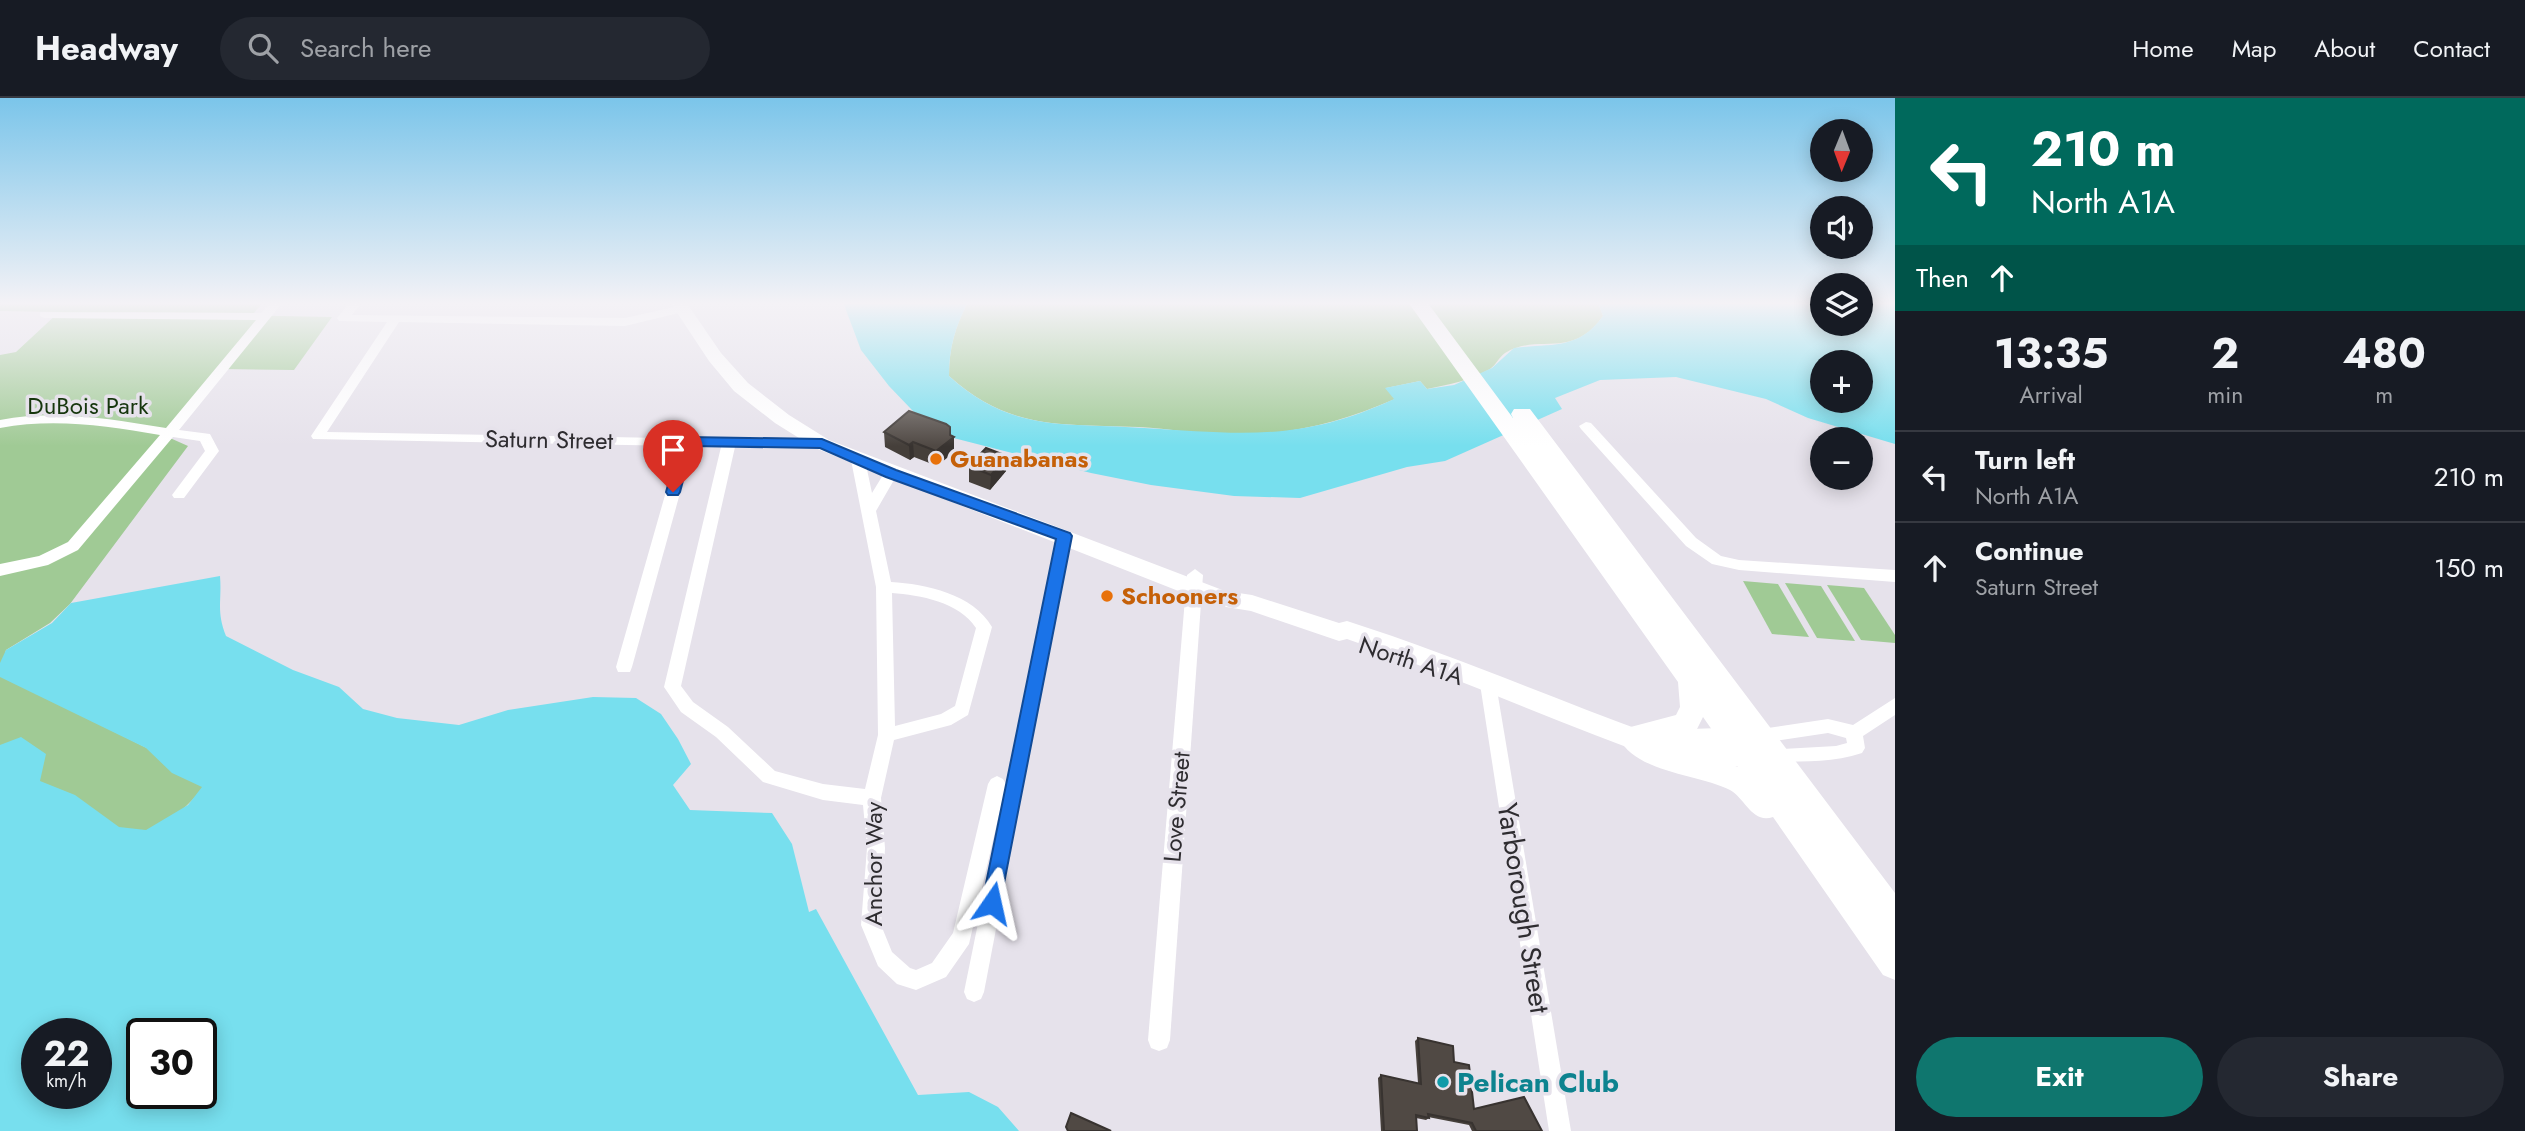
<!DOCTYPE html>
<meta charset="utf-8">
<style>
body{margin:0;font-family:Jost,sans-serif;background:#242831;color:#f1f3f6;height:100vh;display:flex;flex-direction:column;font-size:26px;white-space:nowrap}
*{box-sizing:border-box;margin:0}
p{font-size:23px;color:#9ea1a6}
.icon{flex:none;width:38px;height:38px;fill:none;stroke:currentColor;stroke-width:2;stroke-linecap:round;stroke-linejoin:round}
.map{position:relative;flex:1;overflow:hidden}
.side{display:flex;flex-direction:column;background:#171b24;width:630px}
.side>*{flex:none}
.banner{background:#00695c;color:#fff;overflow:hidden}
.needle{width:46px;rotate:181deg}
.buttons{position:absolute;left:1810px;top:21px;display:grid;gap:14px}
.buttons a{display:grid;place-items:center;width:63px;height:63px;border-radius:50%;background:#171b24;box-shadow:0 4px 18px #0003;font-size:35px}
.speed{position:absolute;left:21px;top:920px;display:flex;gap:14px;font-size:35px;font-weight:700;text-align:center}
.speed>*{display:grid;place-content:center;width:91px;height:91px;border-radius:50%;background:#171b24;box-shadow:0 4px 18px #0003;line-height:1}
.speed small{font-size:18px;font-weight:400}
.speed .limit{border:4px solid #111;border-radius:10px;background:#fff;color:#111}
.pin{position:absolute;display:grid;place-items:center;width:60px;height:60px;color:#fff;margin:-72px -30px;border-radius:50% 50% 50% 0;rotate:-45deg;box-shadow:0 0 7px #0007}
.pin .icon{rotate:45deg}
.me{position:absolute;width:77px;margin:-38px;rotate:11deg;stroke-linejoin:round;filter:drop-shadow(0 0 5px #0008)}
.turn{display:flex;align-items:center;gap:24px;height:147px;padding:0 21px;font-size:32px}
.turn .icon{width:91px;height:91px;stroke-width:2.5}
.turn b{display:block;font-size:49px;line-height:60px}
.then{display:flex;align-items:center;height:66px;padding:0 21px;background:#0003;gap:14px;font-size:26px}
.eta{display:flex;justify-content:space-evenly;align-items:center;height:119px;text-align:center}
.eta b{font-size:42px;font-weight:700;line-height:49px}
.button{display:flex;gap:14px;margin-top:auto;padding:14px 21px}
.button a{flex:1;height:80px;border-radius:42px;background:#0f766e;color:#fff;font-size:28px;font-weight:700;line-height:80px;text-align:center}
.button a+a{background:#242831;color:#f1f3f6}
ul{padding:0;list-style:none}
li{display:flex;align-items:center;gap:21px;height:91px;padding:0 21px;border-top:2px solid #363941}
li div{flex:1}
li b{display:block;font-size:26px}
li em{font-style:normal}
header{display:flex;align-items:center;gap:42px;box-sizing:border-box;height:98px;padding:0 35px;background:#171b24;border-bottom:2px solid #363941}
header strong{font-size:33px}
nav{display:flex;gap:38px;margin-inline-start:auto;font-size:24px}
.search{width:490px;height:63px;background:#242831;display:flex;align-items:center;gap:18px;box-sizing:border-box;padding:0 24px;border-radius:38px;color:#9ea1a6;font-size:26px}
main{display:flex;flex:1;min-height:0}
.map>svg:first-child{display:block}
.green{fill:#a0ca95}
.water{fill:#77dfee;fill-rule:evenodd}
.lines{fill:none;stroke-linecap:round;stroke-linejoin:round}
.street{fill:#fff;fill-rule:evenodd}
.secondary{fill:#fff;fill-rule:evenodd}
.primary{fill:#fff;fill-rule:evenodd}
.wall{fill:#453f3a}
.shaded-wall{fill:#383330}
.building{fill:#504944;stroke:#383330;stroke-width:2}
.route{fill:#1a73e8;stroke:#114b97;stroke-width:2}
.food-dot{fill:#e8710a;stroke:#e6e2eb;stroke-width:2.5}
.culture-dot{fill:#0f9aa8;stroke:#e6e2eb;stroke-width:2.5}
.labels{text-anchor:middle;stroke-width:7;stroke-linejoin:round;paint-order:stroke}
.park-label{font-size:24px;fill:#16360d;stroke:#e6e2eb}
.street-label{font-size:24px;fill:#2e2c30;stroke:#e6e2eb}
.food-label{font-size:24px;font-weight:bold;fill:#c56008;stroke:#e6e2eb;text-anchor:start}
.near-street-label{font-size:28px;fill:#2e2c30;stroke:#e6e2eb}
.near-culture-label{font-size:28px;font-weight:bold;fill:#0d838f;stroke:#e6e2eb;text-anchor:start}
</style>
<header>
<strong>Headway</strong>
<div class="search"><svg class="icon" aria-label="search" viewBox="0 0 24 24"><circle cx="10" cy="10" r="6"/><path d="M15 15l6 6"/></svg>Search here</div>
<nav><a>Home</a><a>Map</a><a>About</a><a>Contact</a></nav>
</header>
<main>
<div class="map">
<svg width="1895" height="1033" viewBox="0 0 1895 1033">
<rect width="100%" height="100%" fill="#e6e2eb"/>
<g class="green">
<path d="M0,204H263L254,215L84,214L332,219L294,272L222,271L170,340L188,348L70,506L50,525L6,552L0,577L167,660L204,688C193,704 164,731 144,733C114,736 33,707 0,698V257L16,254L59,214L0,213Z"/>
<path d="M968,204H1602L1599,207L1603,218C1571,263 1540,234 1505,255C1499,259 1496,267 1490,271C1469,283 1450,286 1427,291L1420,283L1386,290L1395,301C1342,324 1288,338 1230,337C1199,337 1169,330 1139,329C1063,326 1010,333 949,278C949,250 955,229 968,204Z"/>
<path d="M1743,483L1778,486L1809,539L1772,536Z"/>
<path d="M1785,485L1821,488L1855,543L1817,540Z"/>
<path d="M1827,487L1864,490L1895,537V545L1861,542Z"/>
</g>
<g class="water">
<path d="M843,204H968C955,229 949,250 949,278C1013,336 1066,324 1144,330C1241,336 1302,344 1394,301L1385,290L1420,283L1427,291L1454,287L1492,270L1514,250C1550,245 1578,253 1603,218L1599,207L1602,204H1822V226H1860V204H1895V346L1808,320L1766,301L1676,279L1600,282L1555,300L1562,311L1445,363L1407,369L1300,400L1234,398L1151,387L1091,375L934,335L889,288L861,252ZM1822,264H1860V303H1822Z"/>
<path d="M220,478C222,503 216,513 226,538L293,572L339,589L363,611L397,620L459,627L508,612L593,599L636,600L661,616L678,641L691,666L673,687L690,712L772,715L792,746L809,814L816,811L918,997L969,994L998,1009L1019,1033H0V647L21,639L46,656L40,683L75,697L119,729L146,732L188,707L202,689L172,675L146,650L0,579V565L6,552L52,525L71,505ZM96,936V996H37V936ZM201,936V996H142V936Z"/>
</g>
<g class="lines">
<g class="street">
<path d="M271,204H283L179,332L210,336L219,353L184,400H174L172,397L205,353L200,343L173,339L78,452L48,467L0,478V466L39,458L68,444L160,337C106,328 55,320 0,330V322C57,311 110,321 166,330L256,222L44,220L40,218V214L261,215Z"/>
<path d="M350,204H362L352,217L625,220L683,207L689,211L687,213L625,228L399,224L327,334L827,343L829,346L827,349L822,350L735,349L681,588L693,604L728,629L775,673L823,686L865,691L878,637L876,489L851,362L858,357L865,362L872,395L886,372H896L898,375L876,413L891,484C926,486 973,496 992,529L968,617L951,627L894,642L881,700L885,750L881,827L892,854L910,870L916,872L932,865L953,835L988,686L991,681L997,678L1003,681L1006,686L969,846L946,879L916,892L897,886L878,868L861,827L867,750L863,707L823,702L763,684L716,639L681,614L664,589L721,349L693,348L632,569L630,574H618L616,569L679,348L313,341L311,338L387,224L339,223L337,220ZM892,495C920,497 959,504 976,530L955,608L941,616L895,628Z"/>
<path d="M1586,324L1591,325L1696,440L1721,458L1739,462L1895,472V484L1739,472L1712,466L1686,448L1581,331L1579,328Z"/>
<path d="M1064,433L1071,438L984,894L981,901L974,904L967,901L964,894L1057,438Z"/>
<path d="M1195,471L1203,477L1170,942L1167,950L1159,953L1151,950L1148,942L1187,477Z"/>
<path d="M1488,579L1494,581L1496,586L1571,1033H1549L1480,586L1482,581Z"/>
<path d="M1895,600V617L1863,638L1865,650L1862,655C1833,665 1803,663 1773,664L1767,662L1764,657L1767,652L1836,648L1847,645L1846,640L1828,635L1761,645L1755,643L1752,638L1755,633L1761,631L1828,621L1853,627Z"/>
</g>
<path class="secondary" d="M670,204H686L721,255L748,285L789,317L829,342L1225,493L1252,497L1339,525L1347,523C1450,556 1550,599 1651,636L1661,632L1749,629L1758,632L1762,639L1758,646L1769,649L1773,657L1769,665L1760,668L1687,669L1668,664C1559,626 1455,578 1347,541L1339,543L1251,513L1214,507L815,350L775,325L734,293L709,263Z"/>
<path class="primary" d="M1408,204H1427L1513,320L1511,316L1514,311H1530L1895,795V882L1883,877L1773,719C1752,726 1745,700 1730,692C1699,676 1636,675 1619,640L1623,631L1676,617L1680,609L1678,584ZM1703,619L1738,669L1667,645L1696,633Z"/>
</g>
<g class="wall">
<path d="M884,334L950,337L954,354L937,368L914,359L910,362L885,349Z"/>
<path d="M1007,358L1006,373L990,392L969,384V368Z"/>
<path d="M1418,940L1454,964L1474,1011L1542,1033H1472L1469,1027L1428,1019L1429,1020L1426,1022L1416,1020L1417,1033H1381L1378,980L1381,977L1418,985L1415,943Z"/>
</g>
<g class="shaded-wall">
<path d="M954,339V354L937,368L936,353Z"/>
<path d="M913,344L914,359L910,362L909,347Z"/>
<path d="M1007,358L1006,373L990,392L991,377Z"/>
</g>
<g class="building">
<path d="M909,313L946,326L950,329V337L954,339L936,353L913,344L909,347L884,334Z"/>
<path d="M986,350L1007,358L991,377L969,368Z"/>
<path d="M1418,940L1453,948L1454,964L1469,967L1474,1011L1524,999L1542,1033H1476L1472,1025L1428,1016L1429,1020L1416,1017L1417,1033H1384L1381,977L1421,986Z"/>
<path d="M1071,1015L1111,1033H1068L1066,1029Z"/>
</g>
<linearGradient id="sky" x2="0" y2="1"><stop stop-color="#7bc5ea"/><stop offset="0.59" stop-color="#f4f2f6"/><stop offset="1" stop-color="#f4f2f6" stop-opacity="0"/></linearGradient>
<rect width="1895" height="348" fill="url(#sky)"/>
<path class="route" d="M687,339L822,341L896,372L1070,435L1072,438L999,811L992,814L985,811L982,805L1056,441L886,379L820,350L692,348L680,394L678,397H668L666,394L680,344Z"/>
<g class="food-dot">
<circle cx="936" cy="361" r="7"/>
<circle cx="1107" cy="498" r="7"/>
</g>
<circle class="culture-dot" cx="1443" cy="984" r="7"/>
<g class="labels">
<g class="park-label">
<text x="88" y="316">DuBois Park</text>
</g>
<g class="street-label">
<text transform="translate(549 342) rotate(1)" y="8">Saturn Street</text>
<text transform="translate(1411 563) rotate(18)" y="8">North A1A</text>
<text transform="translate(1177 709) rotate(-85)" y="8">Love Street</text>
<text transform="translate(874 766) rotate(-90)" y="8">Anchor Way</text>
</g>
<g class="food-label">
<text x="950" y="369">Guanabanas</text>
<text x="1121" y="506">Schooners</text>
</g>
<g class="near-street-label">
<text transform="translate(1524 810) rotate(81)" y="10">Yarborough Street</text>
</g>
<g class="near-culture-label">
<text x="1457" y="994">Pelican Club</text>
</g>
</g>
</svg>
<div class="buttons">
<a><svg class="needle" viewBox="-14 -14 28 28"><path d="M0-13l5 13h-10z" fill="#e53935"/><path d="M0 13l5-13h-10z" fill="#9ea1a6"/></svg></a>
<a><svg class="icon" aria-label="sound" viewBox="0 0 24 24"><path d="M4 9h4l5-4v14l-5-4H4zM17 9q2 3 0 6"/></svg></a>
<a><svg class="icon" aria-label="layers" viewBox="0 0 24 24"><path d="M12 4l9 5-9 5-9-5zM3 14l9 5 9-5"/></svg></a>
<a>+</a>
<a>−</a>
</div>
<div class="speed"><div>22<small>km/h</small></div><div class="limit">30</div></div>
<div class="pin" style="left:673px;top:394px;background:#d93025"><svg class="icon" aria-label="arrive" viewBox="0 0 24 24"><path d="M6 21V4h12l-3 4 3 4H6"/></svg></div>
<svg class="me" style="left:992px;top:805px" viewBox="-20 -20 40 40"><path d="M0-17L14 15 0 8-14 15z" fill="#1a73e8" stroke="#fff" stroke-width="4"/></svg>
</div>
<section class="side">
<div class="banner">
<div class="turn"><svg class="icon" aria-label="left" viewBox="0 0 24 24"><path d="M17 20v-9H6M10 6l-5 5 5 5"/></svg><div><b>210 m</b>North A1A</div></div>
<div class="then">Then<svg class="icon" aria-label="ahead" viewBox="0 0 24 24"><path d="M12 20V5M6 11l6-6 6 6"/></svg></div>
</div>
<div class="eta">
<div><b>13:35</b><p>Arrival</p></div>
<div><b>2</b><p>min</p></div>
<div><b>480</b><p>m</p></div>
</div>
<ul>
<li><svg class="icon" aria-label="left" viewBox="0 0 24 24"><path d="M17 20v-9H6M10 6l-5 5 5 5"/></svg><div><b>Turn left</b><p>North A1A</p></div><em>210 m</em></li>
<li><svg class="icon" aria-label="ahead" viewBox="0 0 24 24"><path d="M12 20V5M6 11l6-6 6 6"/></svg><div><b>Continue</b><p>Saturn Street</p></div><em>150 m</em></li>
</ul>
<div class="button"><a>Exit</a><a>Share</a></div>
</section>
</main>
